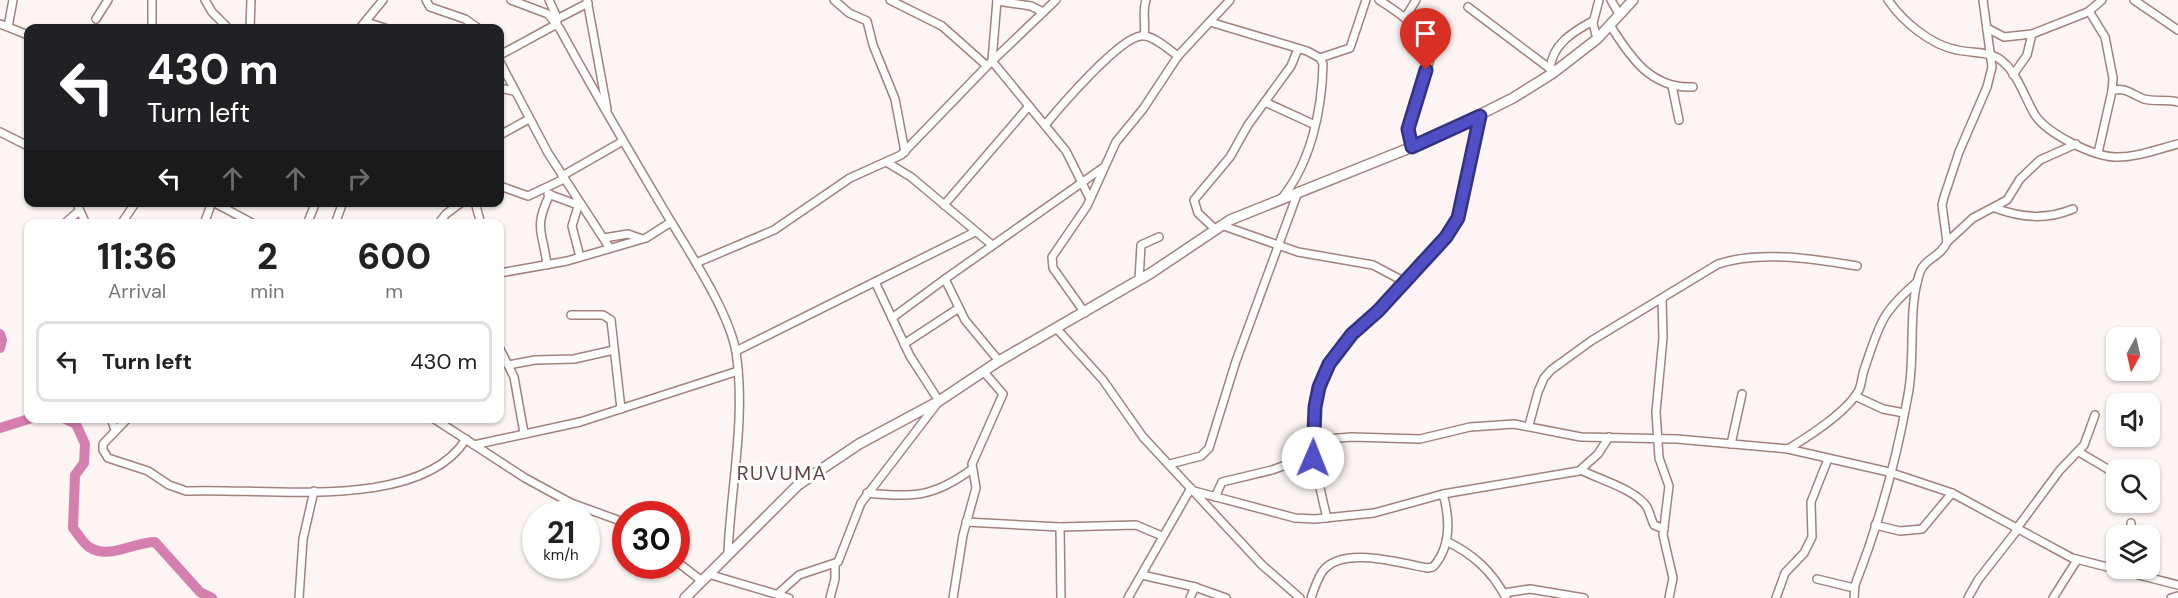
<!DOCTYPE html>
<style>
body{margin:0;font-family:"DM Sans",sans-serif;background:#f6f6f6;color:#222;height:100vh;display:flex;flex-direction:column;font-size:22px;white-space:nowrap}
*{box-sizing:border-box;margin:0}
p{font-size:20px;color:#767676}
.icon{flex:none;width:33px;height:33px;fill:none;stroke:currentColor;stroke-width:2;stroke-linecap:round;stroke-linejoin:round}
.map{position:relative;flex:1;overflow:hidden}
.drawer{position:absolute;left:24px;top:219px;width:480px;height:204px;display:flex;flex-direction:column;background:#fff;border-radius:12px;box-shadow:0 2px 4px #0004}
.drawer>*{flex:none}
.hud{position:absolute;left:24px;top:24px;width:480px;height:183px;border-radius:12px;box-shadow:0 2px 4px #0004;background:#202124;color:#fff;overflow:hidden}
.needle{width:39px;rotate:188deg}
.fabs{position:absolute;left:2106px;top:327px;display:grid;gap:12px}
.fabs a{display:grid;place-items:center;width:54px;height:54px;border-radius:12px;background:#fff;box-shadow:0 2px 4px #0004;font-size:30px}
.speed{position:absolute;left:522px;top:501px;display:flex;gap:12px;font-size:30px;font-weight:700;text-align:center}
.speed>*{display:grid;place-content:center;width:78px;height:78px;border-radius:50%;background:#fff;box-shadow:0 2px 4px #0004;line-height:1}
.speed small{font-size:15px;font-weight:400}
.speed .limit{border:9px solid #d22;background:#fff;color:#111}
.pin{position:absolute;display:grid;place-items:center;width:51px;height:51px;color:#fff;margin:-62px -26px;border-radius:50% 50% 50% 0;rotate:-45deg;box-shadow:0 0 6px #0007}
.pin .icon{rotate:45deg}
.me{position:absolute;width:66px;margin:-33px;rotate:1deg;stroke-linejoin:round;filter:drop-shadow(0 0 4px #0008)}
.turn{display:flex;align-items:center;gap:21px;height:126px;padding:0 24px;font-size:27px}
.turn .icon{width:78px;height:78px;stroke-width:2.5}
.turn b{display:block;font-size:42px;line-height:51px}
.lanes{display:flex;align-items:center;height:57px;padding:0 24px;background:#0003;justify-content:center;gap:30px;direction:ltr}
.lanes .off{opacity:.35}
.eta{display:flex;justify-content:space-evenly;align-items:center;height:102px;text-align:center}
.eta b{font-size:36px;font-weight:800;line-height:42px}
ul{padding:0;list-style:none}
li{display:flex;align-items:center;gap:18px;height:81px;margin:0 12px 9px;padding:0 12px;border:3px solid #e0e0e0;border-radius:12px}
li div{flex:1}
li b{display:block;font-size:22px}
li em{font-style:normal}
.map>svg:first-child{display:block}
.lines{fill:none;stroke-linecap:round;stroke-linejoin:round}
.river{stroke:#d57faf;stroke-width:10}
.street-casing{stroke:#a2827b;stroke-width:10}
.secondary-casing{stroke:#a2827b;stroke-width:12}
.street{stroke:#fff;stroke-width:7}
.secondary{stroke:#fff;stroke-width:9}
.route-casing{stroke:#343381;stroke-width:15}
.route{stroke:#504fc6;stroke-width:10}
.labels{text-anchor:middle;stroke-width:6;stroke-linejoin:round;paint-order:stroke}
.quarter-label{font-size:20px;letter-spacing:1.5px;fill:#634640;stroke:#fff}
</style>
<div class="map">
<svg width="2178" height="598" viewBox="0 0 2178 598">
<rect width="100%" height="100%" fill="#fcf5f4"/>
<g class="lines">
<g class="river">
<path d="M0,334L2,340L0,348"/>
<path d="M63,418L76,424L85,444L84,463L75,475L73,528C78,534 83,543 89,547C109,560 134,542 155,542L200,592L212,598"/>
<path d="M0,428L32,418"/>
</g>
<defs>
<g id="street">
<path d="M152,0V28"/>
<path d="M205,0L212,12L228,28"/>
<path d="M426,0L430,7L465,19L478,28"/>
<path d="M511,0L548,14L560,29C593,90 629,151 664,210C686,247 729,311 736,352C746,418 731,486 728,552"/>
<path d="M587,0L607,109"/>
<path d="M834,0L849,13L867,21L873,45L895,99L905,152"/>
<path d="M890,0L942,26L987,66"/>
<path d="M997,0L992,61L1066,151L1090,199"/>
<path d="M1379,0C1398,12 1429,32 1431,56L1408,129L1412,147"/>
<path d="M1611,0L1619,14"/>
<path d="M1888,0C1903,22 1931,45 1957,50C1970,53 1986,51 1998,58C2017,70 2024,97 2035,115C2048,134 2092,156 2115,157C2135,158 2158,149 2178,144"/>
<path d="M2134,0L2178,30"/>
<path d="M997,1L1031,6L1043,12"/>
<path d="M1468,7L1549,68"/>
<path d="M2089,11L2105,37L2113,78L2112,91"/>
<path d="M1405,18L1416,0"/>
<path d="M96,19L108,0"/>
<path d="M557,19L588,3"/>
<path d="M366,22L385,28"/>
<path d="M1210,22L1307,51L1320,58L1323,64C1322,110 1311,162 1282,198"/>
<path d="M0,24L28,35"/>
<path d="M1610,25C1630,57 1651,89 1693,87"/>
<path d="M8,27L13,0"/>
<path d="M250,28L251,0"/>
<path d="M360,28L383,0"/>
<path d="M1987,28L2004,37L2032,34"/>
<path d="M1144,36C1146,23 1142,13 1146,0"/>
<path d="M1597,39L1593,23L1599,0"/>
<path d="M500,55L557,24L556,15L549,0"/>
<path d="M1320,58L1350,48L1366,0"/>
<path d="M500,62L548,153L609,247"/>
<path d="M1550,69C1552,45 1572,32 1593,21"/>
<path d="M2013,75L2027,55L2032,34L2088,12L2102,0"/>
<path d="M1672,86L1679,120"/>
<path d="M500,88L513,91"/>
<path d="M1265,102L1315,125"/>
<path d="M1045,125C1060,107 1119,38 1141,36C1152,34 1169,50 1178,56"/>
<path d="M0,132L28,146"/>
<path d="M500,135L529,119"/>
<path d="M2098,153L2112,91C2124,86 2133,95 2144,99C2155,102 2166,99 2178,102"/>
<path d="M888,163L911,177L991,244"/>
<path d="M562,176L623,141"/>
<path d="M500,186L528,196L564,179"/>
<path d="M548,194L578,205"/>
<path d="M76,202L86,224"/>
<path d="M213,202L254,224"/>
<path d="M475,202L481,224"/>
<path d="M579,203L572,226L580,257"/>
<path d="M944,205L1029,106"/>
<path d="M1995,208C2022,218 2046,220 2073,209"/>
<path d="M64,224L79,211"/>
<path d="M121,224L136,202"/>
<path d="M204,224L212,202"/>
<path d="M307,224L316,202"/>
<path d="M335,224L343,202"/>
<path d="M438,224L446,214L462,202"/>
<path d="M1221,225L1298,252L1373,265L1405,282"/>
<path d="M1215,229L1198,213L1194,200L1230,157L1248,125L1291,66L1298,49"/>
<path d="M604,238L628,234L642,239"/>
<path d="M1947,242L1973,218L2007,200L2020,179L2040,160L2076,144"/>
<path d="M696,263L774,230L850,178L901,155L987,66L1056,0"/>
<path d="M547,265C543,231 533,229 550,194"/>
<path d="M500,273L567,261L646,238L671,222"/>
<path d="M1139,280L1141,245L1159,237"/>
<path d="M1662,299L1663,338L1656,412L1659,458L1669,486L1663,535L1673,578L1669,598"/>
<path d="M1085,313L1053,268L1052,257L1087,206L1116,142L1143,109L1178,56L1230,0"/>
<path d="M571,315H603L611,320L621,409"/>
<path d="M892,318L945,279"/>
<path d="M1057,329L1103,380L1143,437L1262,565L1300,598"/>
<path d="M904,344L959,308"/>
<path d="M500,349L514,377L524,433"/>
<path d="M736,351L975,232"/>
<path d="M999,361L965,320L945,279L1104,167"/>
<path d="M508,365L535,360L574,359L614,350"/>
<path d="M1855,396L1883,409L1904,413"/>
<path d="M111,418L115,430"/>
<path d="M128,418L103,444V450L108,458L148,471L169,485L186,491C263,487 420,513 466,439"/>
<path d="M433,418L525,478L571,503L626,523"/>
<path d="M1529,425L1538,392L1544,378L1551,370L1591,341L1718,264C1760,250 1814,259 1857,266"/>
<path d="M1313,440L1352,437L1420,439L1470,427L1514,424L1581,437L1677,439L1788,449L1889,472L1952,493L2072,558L2178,585"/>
<path d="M1731,444L1742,394"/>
<path d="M474,445L580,422L738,371"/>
<path d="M1788,449C1808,437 1848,411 1859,390C1862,383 1862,374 1865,367C1880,324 1880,314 1917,282"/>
<path d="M2079,452L2116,474"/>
<path d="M1170,464L1201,456L1209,448L1236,361L1298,192"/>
<path d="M1581,470C1600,480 1635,489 1647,507C1650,513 1651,519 1654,525L1664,529"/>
<path d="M1194,491L1295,518L1315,519L1374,513L1443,494L1579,471L1598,454L1609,437"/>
<path d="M867,493C913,498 934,497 972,469"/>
<path d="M1215,497L1222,482L1272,470L1313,455"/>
<path d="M1327,518C1312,457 1301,404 1340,348L1446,237C1468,200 1470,158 1480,116"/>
<path d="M966,522L1060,527L1136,525L1162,536"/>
<path d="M2131,523L2132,536"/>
<path d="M1875,525L1900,531L1922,529L1952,493"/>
<path d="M1060,527L1061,598"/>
<path d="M2017,528L2060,470L2084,445L2095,415"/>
<path d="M1446,541C1473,554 1492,571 1506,598"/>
<path d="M676,561L702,581"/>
<path d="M708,574L789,598"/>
<path d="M1142,575L1195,587L1226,598"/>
<path d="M1817,579L1854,588"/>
<path d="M779,593L799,575L838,562L861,503L939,401L910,356L876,284"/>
<path d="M1504,593L1530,589L1584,598"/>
<path d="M299,598L303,539L314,491"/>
<path d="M830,598L835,579V565"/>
<path d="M953,598L963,535L976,488L972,464L1003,394L984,372"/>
<path d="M1128,598L1191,488"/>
<path d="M1190,598L1195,587"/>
<path d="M1311,598C1314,589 1317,580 1322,572C1341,545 1400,563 1427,568L1433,567C1451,547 1450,519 1443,494"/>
<path d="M1776,598L1785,573L1804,553L1812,537L1811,502L1828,459"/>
<path d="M1854,598L1855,585C1878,526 1897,457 1908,395C1916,355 1907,311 1920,272C1925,258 1941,257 1947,242L1942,205L1944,197L1959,152L1987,87L1992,67L1983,0"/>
<path d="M1968,598L1978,580L2018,529"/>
<path d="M2053,598L2077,560"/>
<path d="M2171,598L2178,596"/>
</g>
<path id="secondary" d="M685,598L798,485L859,444L939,401L999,361L1151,273L1230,220L1427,141L1513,98L1553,73L1597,39L1633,0"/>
</defs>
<use href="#street" class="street-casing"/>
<use href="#secondary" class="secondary-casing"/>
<use href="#street" class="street"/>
<use href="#secondary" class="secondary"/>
</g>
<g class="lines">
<defs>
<path id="route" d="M1313,458L1315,407L1319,387L1329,364L1352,334L1378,311L1446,237L1458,218L1480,116L1412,147L1408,129L1426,70"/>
</defs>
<use href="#route" class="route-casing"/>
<use href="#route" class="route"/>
</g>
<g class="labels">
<g class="quarter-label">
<text x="782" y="480">RUVUMA</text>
</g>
</g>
</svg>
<div class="fabs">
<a><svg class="needle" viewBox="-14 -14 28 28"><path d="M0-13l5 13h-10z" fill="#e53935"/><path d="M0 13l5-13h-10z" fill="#767676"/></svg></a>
<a><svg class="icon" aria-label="sound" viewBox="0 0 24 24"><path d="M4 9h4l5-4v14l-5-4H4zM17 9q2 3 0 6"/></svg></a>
<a><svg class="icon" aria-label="search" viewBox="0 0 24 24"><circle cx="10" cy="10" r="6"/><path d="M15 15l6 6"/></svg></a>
<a><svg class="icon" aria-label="layers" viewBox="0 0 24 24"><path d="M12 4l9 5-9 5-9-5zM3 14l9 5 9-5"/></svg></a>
</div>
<div class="speed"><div>21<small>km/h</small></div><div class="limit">30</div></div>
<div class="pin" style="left:1426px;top:70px;background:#d93025"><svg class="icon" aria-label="arrive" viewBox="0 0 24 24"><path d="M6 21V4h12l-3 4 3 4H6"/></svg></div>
<svg class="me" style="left:1313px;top:458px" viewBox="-20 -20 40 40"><circle r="19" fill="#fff"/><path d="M0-13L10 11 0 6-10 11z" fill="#504fc6"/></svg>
<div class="hud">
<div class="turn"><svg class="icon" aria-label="left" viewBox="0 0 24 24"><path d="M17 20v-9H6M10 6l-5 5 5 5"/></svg><div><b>430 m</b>Turn left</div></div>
<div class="lanes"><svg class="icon" aria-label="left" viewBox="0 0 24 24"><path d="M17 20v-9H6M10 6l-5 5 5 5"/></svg><svg class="icon off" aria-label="ahead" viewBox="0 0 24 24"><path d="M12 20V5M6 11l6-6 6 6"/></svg><svg class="icon off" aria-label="ahead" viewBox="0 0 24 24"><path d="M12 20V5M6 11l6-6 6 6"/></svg><svg class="icon off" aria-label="right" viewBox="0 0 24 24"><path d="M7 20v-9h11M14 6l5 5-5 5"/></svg></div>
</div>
<section class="drawer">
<div class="eta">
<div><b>11:36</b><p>Arrival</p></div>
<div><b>2</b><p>min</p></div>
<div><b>600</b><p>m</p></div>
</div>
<ul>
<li><svg class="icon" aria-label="left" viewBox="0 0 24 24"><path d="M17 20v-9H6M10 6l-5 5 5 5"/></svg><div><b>Turn left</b></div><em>430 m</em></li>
</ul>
</section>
</div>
